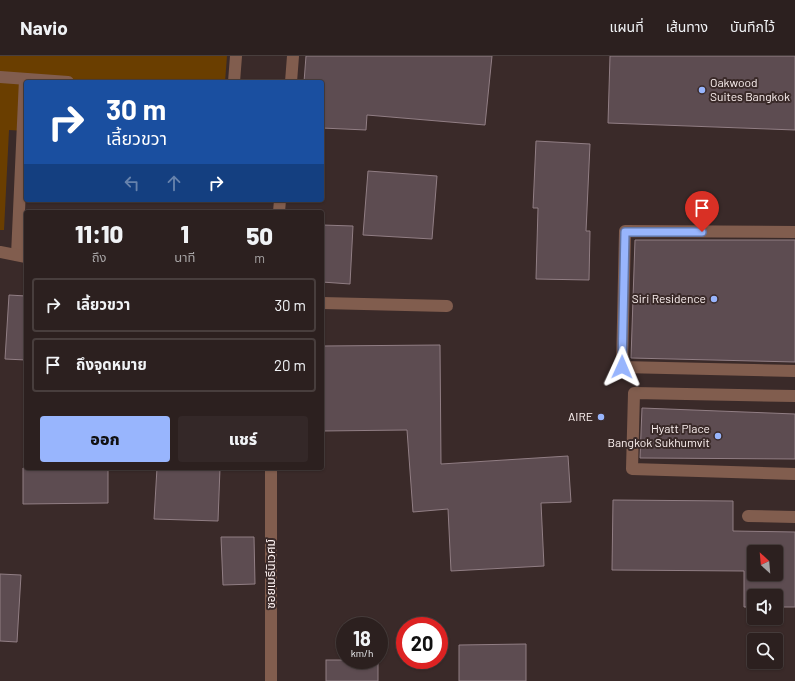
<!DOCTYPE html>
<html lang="th">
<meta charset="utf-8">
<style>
body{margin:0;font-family:Barlow,"Noto Sans Thai",sans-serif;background:#342828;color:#f1f3f6;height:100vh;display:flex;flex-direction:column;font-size:15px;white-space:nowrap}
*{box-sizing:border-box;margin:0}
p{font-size:13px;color:#a6a3a4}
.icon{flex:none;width:22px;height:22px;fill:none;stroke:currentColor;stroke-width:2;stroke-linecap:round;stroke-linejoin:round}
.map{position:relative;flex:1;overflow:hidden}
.details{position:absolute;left:24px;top:154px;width:300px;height:260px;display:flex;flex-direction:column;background:#2c201f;border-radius:4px;box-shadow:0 1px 3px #0004,0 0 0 1px #483e3d}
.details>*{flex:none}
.banner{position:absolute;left:24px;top:24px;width:300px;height:122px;border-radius:4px;box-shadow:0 1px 3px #0004,0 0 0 1px #483e3d;background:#1a4fa0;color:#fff;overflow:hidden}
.needle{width:26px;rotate:334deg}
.buttons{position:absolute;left:747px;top:489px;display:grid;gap:8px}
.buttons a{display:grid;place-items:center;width:36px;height:36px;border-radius:4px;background:#2c201f;box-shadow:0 1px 3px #0004,0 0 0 1px #483e3d;font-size:20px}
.speed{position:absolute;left:336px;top:561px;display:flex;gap:8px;font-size:20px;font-weight:700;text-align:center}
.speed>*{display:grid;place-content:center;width:52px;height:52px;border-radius:50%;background:#2c201f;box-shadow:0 1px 3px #0004,0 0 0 1px #483e3d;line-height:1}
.speed small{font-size:10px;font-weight:400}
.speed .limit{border:6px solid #d22;background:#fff;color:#111}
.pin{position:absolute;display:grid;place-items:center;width:34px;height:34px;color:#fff;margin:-41px -17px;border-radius:50% 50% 50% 0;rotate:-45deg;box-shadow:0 0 4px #0007}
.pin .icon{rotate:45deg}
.me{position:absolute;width:44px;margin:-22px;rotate:1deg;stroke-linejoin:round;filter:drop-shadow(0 0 3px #0008)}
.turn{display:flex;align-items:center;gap:14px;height:84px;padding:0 16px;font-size:18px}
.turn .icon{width:52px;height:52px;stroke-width:2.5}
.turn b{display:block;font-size:28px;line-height:34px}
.lanes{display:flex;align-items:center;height:38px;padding:0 16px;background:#0003;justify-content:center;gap:20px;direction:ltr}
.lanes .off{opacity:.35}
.eta{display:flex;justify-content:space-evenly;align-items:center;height:68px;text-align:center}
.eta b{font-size:24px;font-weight:800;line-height:28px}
.primary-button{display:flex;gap:8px;margin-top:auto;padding:8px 16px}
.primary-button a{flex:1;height:46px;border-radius:4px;background:#98b5fd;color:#111;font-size:16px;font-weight:800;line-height:46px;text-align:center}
.primary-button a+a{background:#342828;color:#f1f3f6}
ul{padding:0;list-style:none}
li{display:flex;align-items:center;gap:12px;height:54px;margin:0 8px 6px;padding:0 8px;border:2px solid #483e3d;border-radius:4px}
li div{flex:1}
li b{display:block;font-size:15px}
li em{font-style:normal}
header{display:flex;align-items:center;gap:24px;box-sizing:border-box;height:56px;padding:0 20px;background:#2c201f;border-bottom:1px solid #483e3d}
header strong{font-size:19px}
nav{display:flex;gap:22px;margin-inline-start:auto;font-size:14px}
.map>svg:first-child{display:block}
.green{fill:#6a3e00}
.building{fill:#5d4c51;stroke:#917e84;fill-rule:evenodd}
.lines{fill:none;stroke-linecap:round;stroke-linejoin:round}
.lane{stroke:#815d4e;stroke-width:12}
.street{stroke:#815d4e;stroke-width:12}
.route-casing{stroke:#6376a4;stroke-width:10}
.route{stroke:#98b5fd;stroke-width:7}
.poi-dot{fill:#98b5fd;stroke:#3a2a29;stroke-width:1.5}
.labels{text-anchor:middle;stroke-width:4;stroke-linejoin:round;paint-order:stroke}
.poi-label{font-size:12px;fill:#fdf2f1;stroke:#3a2a29;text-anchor:end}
.street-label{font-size:12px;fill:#fdf2f1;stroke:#3a2a29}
</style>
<header>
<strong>Navio</strong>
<nav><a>แผนที่</a><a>เส้นทาง</a><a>บันทึกไว้</a></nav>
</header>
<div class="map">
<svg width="795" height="625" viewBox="0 0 795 625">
<rect width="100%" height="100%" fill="#3a2a29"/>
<path class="green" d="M0,0H227L225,26H26V75L9,74L4,174H0Z"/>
<g class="building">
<path d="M306,0H492L485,69L367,59L366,74L322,72V26H304Z"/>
<path d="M610,0H795V74L608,67Z"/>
<path d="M536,85L590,88L586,175H590L589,224L536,223L538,152H533Z"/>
<path d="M368,115L437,120L432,183L363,179Z"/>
<path d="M322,169L353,170L350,228L322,226Z"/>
<path d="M635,184H795V306L631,302Z"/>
<path d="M9,239L26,240V304L5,303Z"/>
<path d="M440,289L441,408L568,400L571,446L541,447L544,510L451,515L448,453L413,456L407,374L322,375V290Z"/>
<path d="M642,352L795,358V403L640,402Z"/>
<path d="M23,412H108V447L23,448Z"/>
<path d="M157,412H220L218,465L154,463Z"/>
<path d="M613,444L733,445V475L795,476V551H776V540H754V551H744V515L612,514ZM754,496H776V518H754Z"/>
<path d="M221,481H254L255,528L223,529Z"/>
<path d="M0,518L21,519L17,586L0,585Z"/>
<path d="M526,588V625H459V589Z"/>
<rect x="326" y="604" width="52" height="21"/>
</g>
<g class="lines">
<g class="lane">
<path d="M0,21L68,26"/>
<path d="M234,26L236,0"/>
<path d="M795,176L625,175L622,311L795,315"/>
<path d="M17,199L25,23"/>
<path d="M322,247L447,250"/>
<path d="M795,340L634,337L632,413L795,418"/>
<path d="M748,460L795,461"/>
</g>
<g class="street">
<path d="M291,26L293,0"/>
<path d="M279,156L280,144"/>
<path d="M0,196L26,201"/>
<path d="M271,625V412"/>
</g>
</g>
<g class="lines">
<defs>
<path id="route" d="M622,311L625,176H702"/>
</defs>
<use href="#route" class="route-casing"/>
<use href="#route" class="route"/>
</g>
<g class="poi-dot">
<circle cx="702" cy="34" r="4"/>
<circle cx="714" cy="243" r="4"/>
<circle cx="601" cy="361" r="4"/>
<circle cx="718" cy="380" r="4"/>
</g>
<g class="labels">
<g class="poi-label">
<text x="710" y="31" text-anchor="start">Oakwood<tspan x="710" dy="14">Suites Bangkok</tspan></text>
<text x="706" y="247">Siri Residence</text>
<text x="593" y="365">AIRE</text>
<text x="710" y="377">Hyatt Place<tspan x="710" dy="14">Bangkok Sukhumvit</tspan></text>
</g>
<g class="street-label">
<text transform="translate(271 518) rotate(-90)" y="4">ซอยเมธีนิเวศม์</text>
</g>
</g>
</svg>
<div class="buttons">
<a><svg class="needle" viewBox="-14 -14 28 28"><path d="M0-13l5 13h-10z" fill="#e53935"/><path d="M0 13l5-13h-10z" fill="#a6a3a4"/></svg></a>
<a><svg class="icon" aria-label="sound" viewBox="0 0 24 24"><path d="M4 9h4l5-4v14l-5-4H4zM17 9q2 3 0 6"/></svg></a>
<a><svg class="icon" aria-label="search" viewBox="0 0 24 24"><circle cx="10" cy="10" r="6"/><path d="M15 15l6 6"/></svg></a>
</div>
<div class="speed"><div>18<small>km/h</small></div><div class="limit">20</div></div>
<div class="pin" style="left:702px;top:176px;background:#d93025"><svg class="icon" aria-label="arrive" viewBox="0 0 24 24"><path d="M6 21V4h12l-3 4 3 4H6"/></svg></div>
<svg class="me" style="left:622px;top:311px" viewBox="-20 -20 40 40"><path d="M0-17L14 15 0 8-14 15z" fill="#98b5fd" stroke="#fff" stroke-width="4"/></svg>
<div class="banner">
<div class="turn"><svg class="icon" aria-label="right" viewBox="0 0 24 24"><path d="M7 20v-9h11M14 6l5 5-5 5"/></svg><div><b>30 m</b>เลี้ยวขวา</div></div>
<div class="lanes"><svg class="icon off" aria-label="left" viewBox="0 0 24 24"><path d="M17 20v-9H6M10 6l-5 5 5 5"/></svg><svg class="icon off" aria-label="ahead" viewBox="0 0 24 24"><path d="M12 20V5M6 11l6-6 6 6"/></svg><svg class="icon" aria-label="right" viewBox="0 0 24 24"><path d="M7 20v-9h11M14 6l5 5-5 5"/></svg></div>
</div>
<section class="details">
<div class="eta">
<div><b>11:10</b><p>ถึง</p></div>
<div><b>1</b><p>นาที</p></div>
<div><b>50</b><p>m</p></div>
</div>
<ul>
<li><svg class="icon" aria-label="right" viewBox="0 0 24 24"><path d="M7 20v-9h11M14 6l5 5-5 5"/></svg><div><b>เลี้ยวขวา</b></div><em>30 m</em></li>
<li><svg class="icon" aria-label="arrive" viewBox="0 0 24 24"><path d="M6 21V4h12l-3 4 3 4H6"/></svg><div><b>ถึงจุดหมาย</b></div><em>20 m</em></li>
</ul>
<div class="primary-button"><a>ออก</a><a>แชร์</a></div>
</section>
</div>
